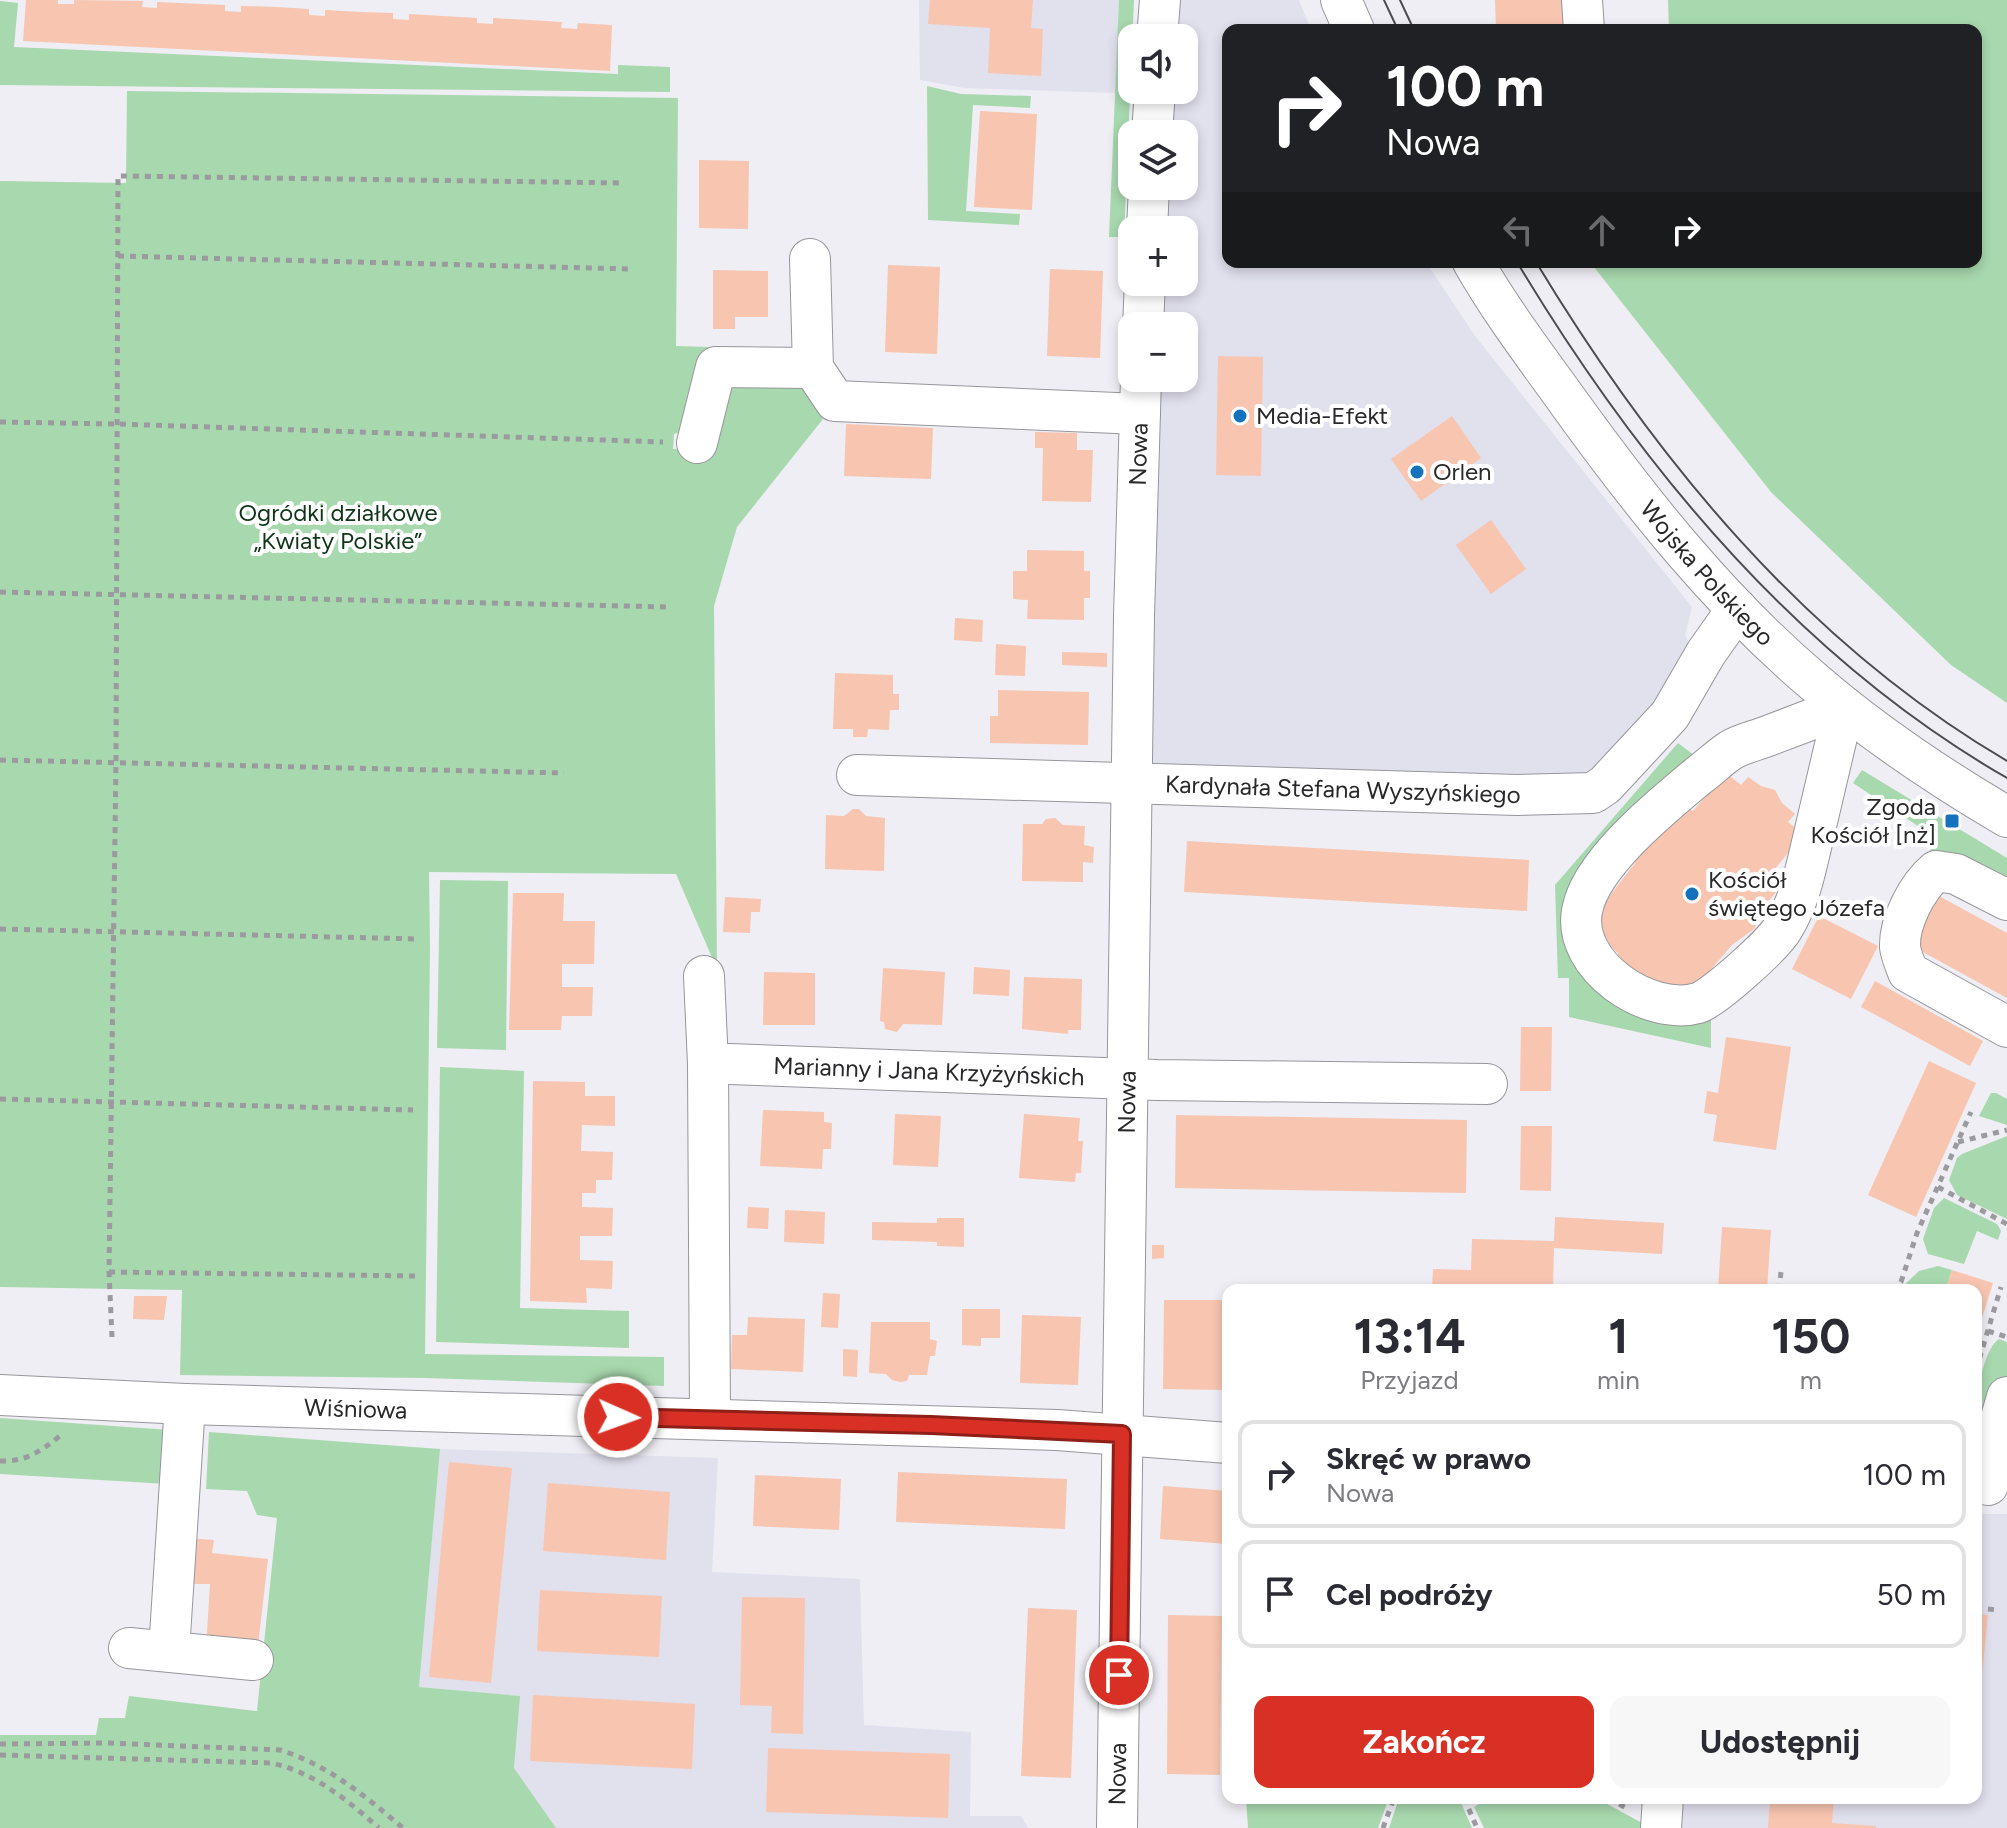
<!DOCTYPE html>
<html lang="pl">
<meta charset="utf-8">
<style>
body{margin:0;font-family:Figtree,sans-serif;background:#f7f7f7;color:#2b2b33;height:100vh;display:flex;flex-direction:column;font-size:30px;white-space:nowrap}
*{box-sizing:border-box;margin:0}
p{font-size:26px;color:#7c7c81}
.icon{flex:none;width:44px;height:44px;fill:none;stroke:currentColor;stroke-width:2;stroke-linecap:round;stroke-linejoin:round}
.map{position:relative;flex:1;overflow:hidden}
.panel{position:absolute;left:1222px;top:1284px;width:760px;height:520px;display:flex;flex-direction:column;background:#fff;border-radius:16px;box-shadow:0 4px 12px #0003}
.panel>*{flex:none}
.hud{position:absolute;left:1222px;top:24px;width:760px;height:244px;border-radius:16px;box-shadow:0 4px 12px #0003;background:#202124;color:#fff;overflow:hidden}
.fabs{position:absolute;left:1118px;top:24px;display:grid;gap:16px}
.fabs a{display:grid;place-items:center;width:80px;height:80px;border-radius:16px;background:#fff;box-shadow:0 4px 12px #0003;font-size:40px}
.pin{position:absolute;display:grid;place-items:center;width:68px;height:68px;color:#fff;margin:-34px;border:4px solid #fff;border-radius:50%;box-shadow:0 2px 8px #0007}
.me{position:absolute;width:88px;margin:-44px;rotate:92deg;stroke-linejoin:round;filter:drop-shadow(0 0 6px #0008)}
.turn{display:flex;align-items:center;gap:28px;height:168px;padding:0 32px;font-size:36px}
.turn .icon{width:104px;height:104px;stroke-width:2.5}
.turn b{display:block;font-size:56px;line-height:68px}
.lanes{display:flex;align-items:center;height:76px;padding:0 32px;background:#0003;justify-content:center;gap:40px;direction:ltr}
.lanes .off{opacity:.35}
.eta{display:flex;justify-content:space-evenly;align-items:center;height:136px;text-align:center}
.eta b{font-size:48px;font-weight:700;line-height:56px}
.cta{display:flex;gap:16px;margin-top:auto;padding:16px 32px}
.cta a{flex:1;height:92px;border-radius:16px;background:#d93025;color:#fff;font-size:32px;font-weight:700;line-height:92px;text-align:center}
.cta a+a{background:#f7f7f7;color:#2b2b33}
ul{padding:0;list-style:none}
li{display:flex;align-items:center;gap:24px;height:108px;margin:0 16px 12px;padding:0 16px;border:4px solid #e1e1e2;border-radius:16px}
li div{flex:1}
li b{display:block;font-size:30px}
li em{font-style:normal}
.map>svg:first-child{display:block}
.built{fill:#e1e0ed}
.green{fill:#a8d8ae}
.building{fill:#f8c5b0}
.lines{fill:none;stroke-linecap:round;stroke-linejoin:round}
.minor-casing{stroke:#96969b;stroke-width:42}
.path{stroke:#9a9a9f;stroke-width:5;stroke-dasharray:6 6;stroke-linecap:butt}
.minor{stroke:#fff;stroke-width:40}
.tram{stroke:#4d4d50;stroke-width:2}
.route-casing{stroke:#8d1f18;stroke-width:20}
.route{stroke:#d93025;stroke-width:14}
.poi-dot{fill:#1371be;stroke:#fff;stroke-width:3}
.labels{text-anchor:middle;stroke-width:8;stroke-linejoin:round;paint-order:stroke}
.poi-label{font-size:24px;fill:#29292b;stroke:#fff;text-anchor:start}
.street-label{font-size:24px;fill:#29292b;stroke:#fff}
.park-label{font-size:24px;fill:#103619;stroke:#fff}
</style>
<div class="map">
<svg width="2007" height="1828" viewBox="0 0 2007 1828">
<rect width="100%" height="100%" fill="#eeeef4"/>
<g class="built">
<path d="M919,0H1119L1117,93L964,88L920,80Z"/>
<path d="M1169,0H1299L1311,30H1228V262H1426L1475,336L1692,607L1685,635L1694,655L1596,780L1141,776L1152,378H1184V326H1154L1155,282H1184V230H1157L1160,186H1184V134H1162L1164,90H1184V38H1167Z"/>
<path d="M440,1449L718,1458L712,1572L860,1579L864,1725L971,1732L970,1816H1021L1028,1828H556L514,1768L519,1696L419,1687Z"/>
<path d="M1976,1514H2007V1828H1681L1684,1798H1976Z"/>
</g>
<g class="green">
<path d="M1119,0H1134L1124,237H1109Z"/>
<path d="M1668,0H2007V703L1951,665L1771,492L1590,262H1976V30H1669Z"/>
<path d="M0,1L18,3L14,47L618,74V65L670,67V92L0,85Z"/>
<path d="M927,86L961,94L1031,96L1030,108L973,105L966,211L1020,214L1019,225L928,220Z"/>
<path d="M127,91L678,98L676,346L710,347L691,429L674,434L673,449L702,450L724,380L798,378L823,419L737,527L714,606L717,969L676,874L429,872L430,948L425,1354L664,1357V1386L425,1378L180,1375L182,1290L0,1287V181L126,183Z"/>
<path d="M1678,743L1702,761L1594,860L1580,955L1711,1013V1048L1569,1017V978H1558L1555,885Z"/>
<path d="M1862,770L2007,858V888L1954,857L1905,903L1936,838L1853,783Z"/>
<path d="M440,880L508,881L506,1050L437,1048Z"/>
<path d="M440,1067L524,1071L520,1308L629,1311V1348L436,1342Z"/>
<path d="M1991,1093H1996L2007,1099V1125L1979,1116Z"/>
<path d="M2007,1136V1219L1957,1195L1949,1180L1957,1158L1962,1154Z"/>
<path d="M1944,1198L1997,1224L2001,1231L1998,1240L1977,1231L1964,1264L1928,1254L1923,1239L1934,1208Z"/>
<path d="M1938,1266L1952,1270L1945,1290H1899L1919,1271Z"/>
<path d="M1999,1339L2007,1342V1376L1995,1413L1991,1415L1976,1408C1976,1392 1985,1347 1999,1339Z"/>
<path d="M0,1418L170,1430L167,1484L0,1474Z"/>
<path d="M209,1432L440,1449L419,1687L520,1696L514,1768L556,1828H0V1735H96L99,1718H125L129,1696L257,1711L277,1518L257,1515L247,1491L206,1489Z"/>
<path d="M1246,1798H1389L1378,1828H1248Z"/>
<path d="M1399,1798L1429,1801L1459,1798L1472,1828H1389Z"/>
<path d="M1489,1798H1596L1644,1824V1828H1484L1474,1807Z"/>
</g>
<g class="building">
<path d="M26,0H58V4H74V0L143,1L142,7L157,8V2L225,5V11L241,12V6L277,7L309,9V15L325,16V10L361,12L393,13V19L409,20V14L477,18V23L493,24V18L562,22L561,28L577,29L578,23L612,25L610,71L23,41Z"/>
<path d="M930,0H1033L1031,28L1043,29L1041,76L988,73L990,28L928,24Z"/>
<path d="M1495,0H1565L1566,30H1496Z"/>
<path d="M980,111L1037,114L1032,210L974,207Z"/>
<path d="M699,160L749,161L748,229L699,228Z"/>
<path d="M888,265L940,267L937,354L885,352Z"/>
<path d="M1050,269L1103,271L1100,358L1047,356Z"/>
<path d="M713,270L768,271V317H735V329H713Z"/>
<path d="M1218,356L1263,357L1261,476L1216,475Z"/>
<path d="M1452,416L1481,458L1421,501L1391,459Z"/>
<path d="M846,424L933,428L931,479L844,476Z"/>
<path d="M1035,432L1077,433V450H1093L1091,502L1042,501L1043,448H1035Z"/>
<path d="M1491,520L1526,569L1491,594L1456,545Z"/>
<path d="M1027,550L1084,551V571H1090V598H1084V620L1027,619L1028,600L1013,599V571H1027Z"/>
<path d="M955,618L983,620L982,642L954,640Z"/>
<path d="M996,644L1026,646L1025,676L995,675Z"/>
<path d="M1062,652L1107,653V667L1062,665Z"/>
<path d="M835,673L893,675V694H899V710H890L889,730L868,729L867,737H853V729H833Z"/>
<path d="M998,690L1089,692L1088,745L990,743V716H998Z"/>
<path d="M1726,773L1741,785L1748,777L1761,786L1775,790L1782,803L1795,814L1788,822L1803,834L1771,874L1783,884L1766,904L1754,929L1732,945L1689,995L1662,988L1650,978H1644L1618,958V953L1605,942V937L1595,928V915L1635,863L1639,850L1683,804L1693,811Z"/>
<path d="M853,809H859L866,816L885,818L884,871L825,869L826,815L844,816Z"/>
<path d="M1055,818L1063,825L1085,826L1084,845L1094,847L1093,863L1083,862V882L1022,881L1023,824H1042L1046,819Z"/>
<path d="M1187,841L1529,860L1527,911L1184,892Z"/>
<path d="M513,893H564L563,921H595L594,964H562V987H593L592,1016H562L561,1030H509Z"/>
<path d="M1937,895L2007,933V998L1910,945Z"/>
<path d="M725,897L761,899L760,912H751L750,933L723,932Z"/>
<path d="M1819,916L1878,946L1851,999L1792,969Z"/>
<path d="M974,967L1010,970L1009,996L973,994Z"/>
<path d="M883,968L945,972L942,1025L903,1024L897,1032L885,1029L884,1022L880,1021Z"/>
<path d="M764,972L815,973V1025H763Z"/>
<path d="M1024,977L1082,979L1081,1030H1068V1034L1022,1029Z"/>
<path d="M1875,981L1983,1041L1970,1066L1861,1007Z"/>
<path d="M1521,1027H1552L1551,1091H1520Z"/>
<path d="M1726,1037L1791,1047L1776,1150L1713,1141L1717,1115L1704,1113L1707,1091L1718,1093Z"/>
<path d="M1929,1061L1976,1083L1916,1217L1868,1195Z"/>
<path d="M533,1081L585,1082V1096H615V1126L582,1125L581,1151L613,1152L612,1180H596V1193H582V1207L613,1208L612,1236H580V1260L613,1261L612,1289L586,1288L587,1303L530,1301Z"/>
<path d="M763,1110L824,1112V1122L832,1123L831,1149H823L822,1169L760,1166Z"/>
<path d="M895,1114L941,1116L938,1167L893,1165Z"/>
<path d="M1024,1114L1080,1118L1078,1141H1083L1081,1173H1076L1075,1182L1019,1178Z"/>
<path d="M1176,1115L1467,1120L1466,1193L1175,1188Z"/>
<path d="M1521,1126H1552L1551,1191L1520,1190Z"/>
<path d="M748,1207L769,1208L768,1229L747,1228Z"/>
<path d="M785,1210L825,1212L824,1244L784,1242Z"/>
<path d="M1555,1217L1664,1223L1662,1254L1554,1248L1553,1290H1432L1433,1269L1471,1270L1472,1239L1554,1241Z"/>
<path d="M937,1218H964V1247L937,1246V1242L872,1240V1222L937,1223Z"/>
<path d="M1722,1227L1771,1230L1767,1290H1718Z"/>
<path d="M1152,1245H1164V1258L1152,1259Z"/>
<path d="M1952,1270L1993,1283L1977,1334L1976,1290H1945Z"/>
<path d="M823,1293L840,1294L838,1328L821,1327Z"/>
<path d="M134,1296H167L164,1320L133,1319Z"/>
<path d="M1164,1300H1226L1225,1390L1163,1389Z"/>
<path d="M962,1309H1000V1338H981V1346L962,1345Z"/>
<path d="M1022,1315L1081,1317L1078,1385L1020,1383Z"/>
<path d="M748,1317L805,1319L803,1372L731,1369L732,1335H747Z"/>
<path d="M871,1322H930V1339L937,1341L935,1356H930L927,1375H909L907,1381L900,1382L892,1380L886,1374L869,1373Z"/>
<path d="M843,1349L858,1350L857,1377L843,1376Z"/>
<path d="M449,1462L512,1468L491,1683L429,1677Z"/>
<path d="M898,1472L1067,1479L1065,1529L896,1522Z"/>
<path d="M755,1475L841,1479L839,1530L753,1526Z"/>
<path d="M548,1483L670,1492L666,1560L543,1551Z"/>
<path d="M1163,1486L1228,1491V1544L1160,1539Z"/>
<path d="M187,1538L214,1540L212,1553L268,1559L257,1654L206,1649L210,1584H186Z"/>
<path d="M540,1590L662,1596L659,1657L537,1651Z"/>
<path d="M742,1597L805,1598L803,1734L771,1733L772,1706L740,1705Z"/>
<path d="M1028,1608L1077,1610L1071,1778L1021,1776Z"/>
<path d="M1976,1614L1988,1615L1978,1714H1976Z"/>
<path d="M1168,1615L1222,1616L1220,1775L1167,1774Z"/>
<path d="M533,1695L695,1704L692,1769L530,1761Z"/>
<path d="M768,1748L950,1754L948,1818L766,1812Z"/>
<path d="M1770,1798H1834L1832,1823L1876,1826V1828H1768Z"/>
</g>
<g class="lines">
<defs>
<g id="minor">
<path d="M1341,0L1354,30"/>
<path d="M1582,0L1584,30"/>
<path d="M1157,38L1160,0"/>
<path d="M1152,134L1155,90"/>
<path d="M1147,230L1149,186"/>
<path d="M810,259L813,368L835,401L1140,414"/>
<path id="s1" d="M1473,262C1501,311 1536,357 1569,403C1641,503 1719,601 1813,681C1873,733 1939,777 2007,817"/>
<path d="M1143,326L1145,282"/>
<path d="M697,443L716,367L813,368"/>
<path d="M1844,707C1834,748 1825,789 1815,830C1807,863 1801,899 1783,928C1774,944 1714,998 1698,1003C1649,1017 1572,966 1582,911C1590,864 1662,806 1698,776C1709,768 1720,757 1731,750C1741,744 1754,741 1765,737C1791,727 1818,717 1844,707Z"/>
<path id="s2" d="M857,775L1517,795L1593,793L1605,785L1670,715L1706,653L1737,609"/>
<path d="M2007,900L1956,874L1936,871C1917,887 1899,922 1900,947C1901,955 1905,964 1908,972L2007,1027"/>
<path d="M704,976L708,1064L710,1418"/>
<path id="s3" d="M729,1064L1157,1080L1487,1084"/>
<path id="s4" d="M0,1395L185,1404L1057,1430L1228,1443"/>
<path d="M1988,1485L1989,1460L2007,1397"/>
<path d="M129,1648L253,1660"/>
<path d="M169,1651L185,1404"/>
<path id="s5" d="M1117,1828L1134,616L1141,378"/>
<path d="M1661,1828L1663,1798"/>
</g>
</defs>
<use href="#minor" class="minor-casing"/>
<g class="path">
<path d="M118,256L631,269"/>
<path d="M0,422L117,424L663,442"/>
<path d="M0,592L670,607"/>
<path d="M0,760L564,773"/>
<path d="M0,929L418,939"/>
<path d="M0,1099L413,1110"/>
<path d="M1958,1142L2007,1130"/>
<path d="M1938,1187L2007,1224"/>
<path d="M109,1272L415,1276"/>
<path d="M1779,1290L1781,1272"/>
<path d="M1892,1290L1901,1282L1917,1233L1971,1112"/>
<path d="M1988,1331L2007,1337"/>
<path d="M112,1337L109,1272L116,762L118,176L622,183"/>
<path d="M1976,1370L2001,1287"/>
<path d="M0,1461C26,1462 41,1451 61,1435"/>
<path d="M1976,1608L1998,1610"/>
<path d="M0,1744L109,1743L280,1750C328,1765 365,1796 403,1828"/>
<path d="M0,1755L271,1763C314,1772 347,1800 379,1828"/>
<path d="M1464,1798L1477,1828"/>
<path d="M1609,1798L1626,1808"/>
<path d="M1383,1828L1394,1798"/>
</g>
<use href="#minor" class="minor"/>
<g class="tram">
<path d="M1384,0L1398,30"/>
<path d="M1400,0L1414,30"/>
<path d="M1517,262C1640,467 1798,658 2007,778"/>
<path d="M1536,262C1655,459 1806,643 2007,761"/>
</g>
</g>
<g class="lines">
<defs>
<path id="route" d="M618,1417L931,1425L1122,1434L1119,1675"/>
</defs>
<use href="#route" class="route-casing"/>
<use href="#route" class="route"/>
</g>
<g class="poi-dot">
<circle cx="1240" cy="416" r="8"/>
<circle cx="1417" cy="472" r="8"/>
<rect x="1944" y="813" width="16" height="16" rx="4"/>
<circle cx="1692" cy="894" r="8"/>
</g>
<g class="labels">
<g class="poi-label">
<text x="1256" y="424">Media-Efekt</text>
<text x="1433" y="480">Orlen</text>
<text x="1936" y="815" text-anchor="end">Zgoda<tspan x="1936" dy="28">Kościół [nż]</tspan></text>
<text x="1708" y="888">Kościół<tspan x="1708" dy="28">świętego Józefa</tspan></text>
</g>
<g class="street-label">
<text dy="8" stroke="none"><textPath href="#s5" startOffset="1374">Nowa</textPath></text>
<text dy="8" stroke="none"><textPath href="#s1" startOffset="390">Wojska Polskiego</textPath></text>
<text dy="8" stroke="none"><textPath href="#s2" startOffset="486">Kardynała Stefana Wyszyńskiego</textPath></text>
<text dy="8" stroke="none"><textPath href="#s3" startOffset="200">Marianny i Jana Krzyżyńskich</textPath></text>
<text dy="8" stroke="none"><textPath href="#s5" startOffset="726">Nowa</textPath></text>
<text dy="8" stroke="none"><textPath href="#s4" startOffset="356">Wiśniowa</textPath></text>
<text dy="8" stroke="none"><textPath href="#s5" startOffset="54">Nowa</textPath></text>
</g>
<g class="park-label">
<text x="338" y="521">Ogródki działkowe<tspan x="338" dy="28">„Kwiaty Polskie”</tspan></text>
</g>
</g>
</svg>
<div class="fabs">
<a><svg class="icon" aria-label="sound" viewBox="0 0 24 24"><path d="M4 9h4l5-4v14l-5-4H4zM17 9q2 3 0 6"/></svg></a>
<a><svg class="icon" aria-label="layers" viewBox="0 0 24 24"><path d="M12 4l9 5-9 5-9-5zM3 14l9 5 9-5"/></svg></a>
<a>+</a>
<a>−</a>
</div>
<div class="pin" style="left:1119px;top:1675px;background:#d93025"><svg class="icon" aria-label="arrive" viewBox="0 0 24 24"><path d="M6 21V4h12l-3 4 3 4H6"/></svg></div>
<svg class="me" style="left:618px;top:1417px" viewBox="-20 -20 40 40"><circle r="17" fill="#d93025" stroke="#fff" stroke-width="3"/><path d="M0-11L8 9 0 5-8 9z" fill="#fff"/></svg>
<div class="hud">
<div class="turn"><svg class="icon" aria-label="right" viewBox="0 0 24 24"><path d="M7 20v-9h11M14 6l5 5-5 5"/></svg><div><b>100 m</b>Nowa</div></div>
<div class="lanes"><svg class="icon off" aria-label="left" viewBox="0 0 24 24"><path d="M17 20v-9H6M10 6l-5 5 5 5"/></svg><svg class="icon off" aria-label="ahead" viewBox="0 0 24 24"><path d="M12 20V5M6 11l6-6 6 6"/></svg><svg class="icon" aria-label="right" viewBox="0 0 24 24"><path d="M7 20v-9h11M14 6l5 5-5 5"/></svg></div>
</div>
<section class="panel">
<div class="eta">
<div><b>13:14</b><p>Przyjazd</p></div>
<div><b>1</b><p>min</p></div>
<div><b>150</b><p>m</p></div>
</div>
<ul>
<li><svg class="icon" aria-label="right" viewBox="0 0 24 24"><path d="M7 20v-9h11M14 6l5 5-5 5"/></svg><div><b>Skręć w prawo</b><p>Nowa</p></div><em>100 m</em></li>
<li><svg class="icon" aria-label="arrive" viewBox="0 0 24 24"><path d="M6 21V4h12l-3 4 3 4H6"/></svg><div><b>Cel podróży</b></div><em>50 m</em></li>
</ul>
<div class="cta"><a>Zakończ</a><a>Udostępnij</a></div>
</section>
</div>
